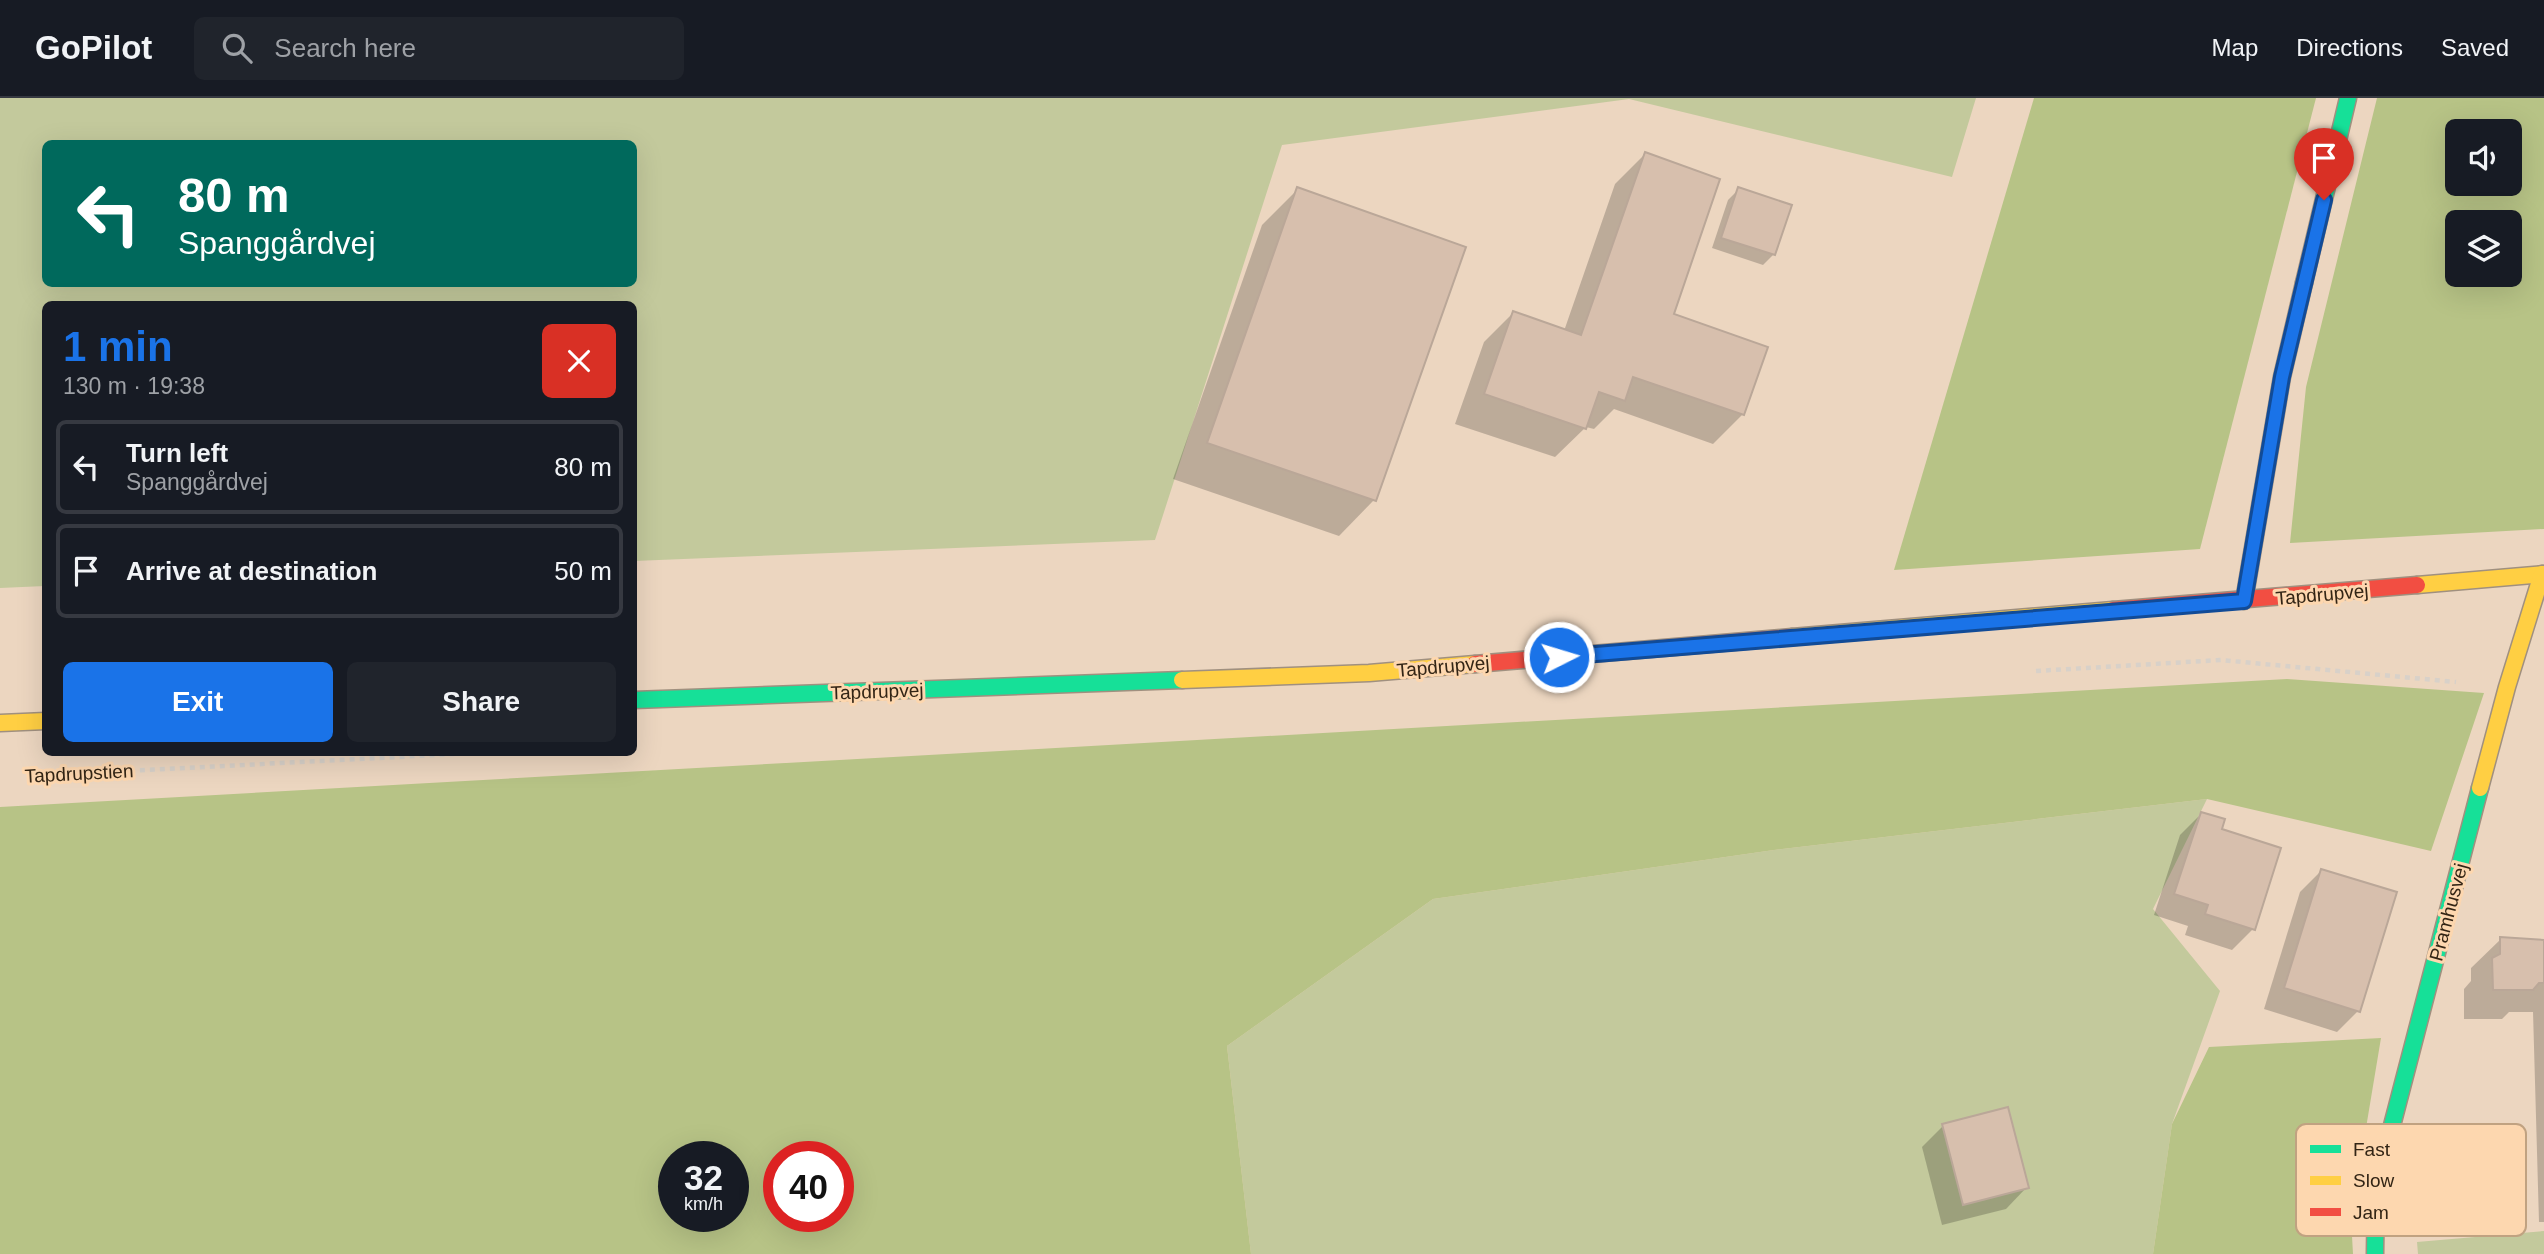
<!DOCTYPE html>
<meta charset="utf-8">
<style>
body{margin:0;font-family:Helvetica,sans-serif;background:#20242c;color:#f1f3f6;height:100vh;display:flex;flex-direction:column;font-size:26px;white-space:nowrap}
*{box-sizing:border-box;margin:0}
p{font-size:23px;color:#9ea1a6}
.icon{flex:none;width:38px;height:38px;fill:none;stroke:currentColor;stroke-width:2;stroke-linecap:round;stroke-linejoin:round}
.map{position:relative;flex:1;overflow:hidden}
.details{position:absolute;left:42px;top:203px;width:595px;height:455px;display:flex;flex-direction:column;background:#171b24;border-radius:10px;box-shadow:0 7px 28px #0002}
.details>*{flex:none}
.banner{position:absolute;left:42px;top:42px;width:595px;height:147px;border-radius:10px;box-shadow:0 7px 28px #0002;background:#00695c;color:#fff;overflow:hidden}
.buttons{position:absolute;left:2445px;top:21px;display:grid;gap:14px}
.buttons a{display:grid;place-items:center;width:77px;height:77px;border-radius:10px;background:#171b24;box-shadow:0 7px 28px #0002;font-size:35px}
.speed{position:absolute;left:658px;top:1043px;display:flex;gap:14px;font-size:35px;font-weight:700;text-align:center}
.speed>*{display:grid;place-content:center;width:91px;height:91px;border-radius:50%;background:#171b24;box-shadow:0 7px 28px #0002;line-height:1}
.speed small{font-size:18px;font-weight:400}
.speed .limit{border:10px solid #d22;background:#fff;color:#111}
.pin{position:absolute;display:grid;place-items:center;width:60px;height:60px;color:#fff;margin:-72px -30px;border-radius:50% 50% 50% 0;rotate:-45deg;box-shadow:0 0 7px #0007}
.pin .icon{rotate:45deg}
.me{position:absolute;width:77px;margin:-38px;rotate:85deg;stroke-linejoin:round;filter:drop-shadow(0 0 5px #0008)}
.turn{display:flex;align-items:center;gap:24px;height:147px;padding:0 21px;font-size:32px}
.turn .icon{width:91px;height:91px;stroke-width:2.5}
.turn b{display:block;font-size:49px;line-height:60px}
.round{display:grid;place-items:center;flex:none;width:74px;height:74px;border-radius:10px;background:#20242c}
.overview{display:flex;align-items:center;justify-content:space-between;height:119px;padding:0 21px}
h1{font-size:42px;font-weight:800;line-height:52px;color:#1a73e8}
.cta{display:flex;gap:14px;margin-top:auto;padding:14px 21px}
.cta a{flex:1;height:80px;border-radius:10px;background:#1a73e8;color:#fff;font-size:28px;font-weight:800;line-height:80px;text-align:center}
.cta a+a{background:#20242c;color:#f1f3f6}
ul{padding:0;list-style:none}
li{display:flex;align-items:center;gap:21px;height:94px;margin:0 14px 10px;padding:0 7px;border:4px solid #363941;border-radius:10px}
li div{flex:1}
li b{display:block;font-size:26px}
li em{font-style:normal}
header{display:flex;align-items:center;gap:42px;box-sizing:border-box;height:98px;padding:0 35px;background:#171b24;border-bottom:2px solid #363941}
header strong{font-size:33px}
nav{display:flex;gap:38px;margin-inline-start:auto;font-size:24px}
.search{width:490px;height:63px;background:#20242c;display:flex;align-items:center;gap:18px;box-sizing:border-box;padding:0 24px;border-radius:10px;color:#9ea1a6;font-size:26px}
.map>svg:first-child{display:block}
.green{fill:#c3c99c;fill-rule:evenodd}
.forest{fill:#b7c386;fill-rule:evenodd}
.shadow{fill:#0003}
.building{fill:#d7bfad;stroke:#baa798;stroke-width:2}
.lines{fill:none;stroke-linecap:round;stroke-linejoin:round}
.fast-casing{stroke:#a0907f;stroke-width:19}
.slow-casing{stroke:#a0907f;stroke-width:19}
.jam-casing{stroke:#a0907f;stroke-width:19}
.path{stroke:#d8d1c9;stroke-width:4.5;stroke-dasharray:5 5;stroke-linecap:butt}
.fast{stroke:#16e098;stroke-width:16}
.slow{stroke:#ffcf43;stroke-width:16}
.jam{stroke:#f24e42;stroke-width:16}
.route-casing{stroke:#114b97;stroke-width:18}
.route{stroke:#1a73e8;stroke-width:12}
.labels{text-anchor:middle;stroke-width:6;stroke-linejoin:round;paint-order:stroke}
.street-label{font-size:19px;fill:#332515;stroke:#fdd7af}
.key{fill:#fdd7af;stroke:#c0a281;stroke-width:2}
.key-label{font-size:19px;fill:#332515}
</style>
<header>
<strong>GoPilot</strong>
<div class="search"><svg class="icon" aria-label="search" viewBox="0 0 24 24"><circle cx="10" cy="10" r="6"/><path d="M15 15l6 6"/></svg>Search here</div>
<nav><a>Map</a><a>Directions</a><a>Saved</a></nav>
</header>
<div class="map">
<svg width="2544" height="1156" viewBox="0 0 2544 1156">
<rect width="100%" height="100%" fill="#ecd6c0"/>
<g class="green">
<path d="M0,0H1976L1952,79L1629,1L1282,47L1155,442L634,463V206H46L45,488L0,490ZM46,46H634V186H46Z"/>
<path d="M2207,701L2153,811L2220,893L2172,1026L2153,1156H1251L1227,948L1433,801L1774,752Z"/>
<path d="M2544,1133V1156H2418L2417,1144Z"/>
</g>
<g class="forest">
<path d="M2034,0H2316L2200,451L1894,472Z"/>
<path d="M2377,0H2544V431L2290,445L2306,289ZM2457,33H2510V86H2457ZM2457,124H2510V177H2457Z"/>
<path d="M2287,581L2484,595L2431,753L2207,701L1774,752L1433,801L1227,948L1251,1156H0V709ZM674,1059H733V1118H674ZM779,1059H838V1118H779Z"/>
<path d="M2381,940L2351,1120L2353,1156H2153L2172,1026L2209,949Z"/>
</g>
<g class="shadow">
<path d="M1645,56L1671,217L1743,316L1713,346L1614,311L1594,331L1586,329L1555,359L1455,326L1484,244L1513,215L1564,233L1615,86Z"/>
<path d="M1298,91L1374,402L1339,438L1173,381L1262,127Z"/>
<path d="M1739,91L1774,156L1763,167L1712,150L1728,102Z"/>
<path d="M2201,716L2253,831L2232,852L2185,837L2188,828L2154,817L2180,737Z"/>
<path d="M2321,773L2358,913L2337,934L2264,911L2300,794Z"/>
<path d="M2501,841L2544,844V1124H2539L2533,914H2509L2502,921H2464V891L2471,883V870Z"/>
<path d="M1943,1028L2027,1089L2006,1111L1942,1127L1922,1049Z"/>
</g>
<g class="building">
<path d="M1645,54L1720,81L1674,216L1768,249L1744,317L1633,279L1625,303L1599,294L1586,331L1484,296L1513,213L1581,237Z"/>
<path d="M1297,89L1466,149L1376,403L1207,345Z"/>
<path d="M1738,89L1792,107L1775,157L1721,140Z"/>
<path d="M2201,714L2225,721L2222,731L2281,750L2255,832L2205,816L2208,807L2174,796Z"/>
<path d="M2321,771L2397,794L2360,914L2284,890Z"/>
<path d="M2500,839L2544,842V885H2539L2533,892H2493L2492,860L2500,856Z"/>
<path d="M2008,1009L2029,1090L1963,1107L1942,1026Z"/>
</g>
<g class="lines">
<defs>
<g id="fast">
<path d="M2304,185L2348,0"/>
<path d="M634,602L1182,582"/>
<path d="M2375,1156L2376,1089L2480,690"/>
</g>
<g id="slow">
<path d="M2417,487L2544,476"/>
<path d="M2244,503L2282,279L2304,185"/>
<path d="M1792,539L2113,512"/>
<path d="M1182,582L1369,575L1475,566"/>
<path d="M0,625L46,623"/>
<path d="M2480,690L2507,589L2542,476"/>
</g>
<g id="jam">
<path d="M2113,512L2417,487"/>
<path d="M1475,566L1792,539"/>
</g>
</defs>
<use href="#fast" class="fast-casing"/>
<use href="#slow" class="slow-casing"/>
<use href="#jam" class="jam-casing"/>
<g class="path">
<path d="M2036,573L2221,562L2456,584"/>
<path d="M50,677L494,654"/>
</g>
<use href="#fast" class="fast"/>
<use href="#slow" class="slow"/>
<use href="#jam" class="jam"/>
</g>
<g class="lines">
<defs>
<path id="route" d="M1559,559L2244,503L2282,279L2324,102"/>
</defs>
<use href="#route" class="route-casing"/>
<use href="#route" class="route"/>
</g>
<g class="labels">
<g class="street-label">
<text transform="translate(2322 496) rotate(-5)" y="7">Tapdrupvej</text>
<text transform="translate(1443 568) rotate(-5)" y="7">Tapdrupvej</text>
<text transform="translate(877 593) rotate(-2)" y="7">Tapdrupvej</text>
<text transform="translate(79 675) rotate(-3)" y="7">Tapdrupstien</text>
<text transform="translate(2448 814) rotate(-75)" y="7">Pramhusvej</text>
</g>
</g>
<rect x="2296" y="1026" width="230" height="112" rx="10" class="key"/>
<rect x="2310" y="1047" width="31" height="8" fill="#16e098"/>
<rect x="2310" y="1078" width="31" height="9" fill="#ffcf43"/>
<rect x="2310" y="1110" width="31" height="8" fill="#f24e42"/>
<g class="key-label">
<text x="2353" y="1058">Fast</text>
<text x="2353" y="1089">Slow</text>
<text x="2353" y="1121">Jam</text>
</g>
</svg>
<div class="buttons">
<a><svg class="icon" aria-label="sound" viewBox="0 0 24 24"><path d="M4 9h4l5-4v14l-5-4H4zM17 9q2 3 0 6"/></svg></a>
<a><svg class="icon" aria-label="layers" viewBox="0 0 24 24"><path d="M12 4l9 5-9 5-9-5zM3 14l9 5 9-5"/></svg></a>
</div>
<div class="speed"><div>32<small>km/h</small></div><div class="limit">40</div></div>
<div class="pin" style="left:2324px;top:102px;background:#d93025"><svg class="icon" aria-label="arrive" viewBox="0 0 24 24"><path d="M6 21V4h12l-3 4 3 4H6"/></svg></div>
<svg class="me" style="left:1559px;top:559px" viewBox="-20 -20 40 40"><circle r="17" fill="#1a73e8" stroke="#fff" stroke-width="3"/><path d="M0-11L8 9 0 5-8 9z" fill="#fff"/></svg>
<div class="banner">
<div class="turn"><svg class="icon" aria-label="left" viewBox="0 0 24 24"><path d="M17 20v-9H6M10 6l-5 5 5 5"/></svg><div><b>80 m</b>Spanggårdvej</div></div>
</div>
<section class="details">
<div class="overview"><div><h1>1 min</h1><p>130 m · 19:38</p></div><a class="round" style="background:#d93025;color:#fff"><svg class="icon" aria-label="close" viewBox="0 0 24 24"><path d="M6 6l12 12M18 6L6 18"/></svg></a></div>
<ul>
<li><svg class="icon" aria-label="left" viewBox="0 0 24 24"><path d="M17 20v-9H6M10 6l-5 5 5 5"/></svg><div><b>Turn left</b><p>Spanggårdvej</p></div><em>80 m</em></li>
<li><svg class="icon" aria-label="arrive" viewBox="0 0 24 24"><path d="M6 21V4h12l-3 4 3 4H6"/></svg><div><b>Arrive at destination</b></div><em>50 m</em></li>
</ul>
<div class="cta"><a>Exit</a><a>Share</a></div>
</section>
</div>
